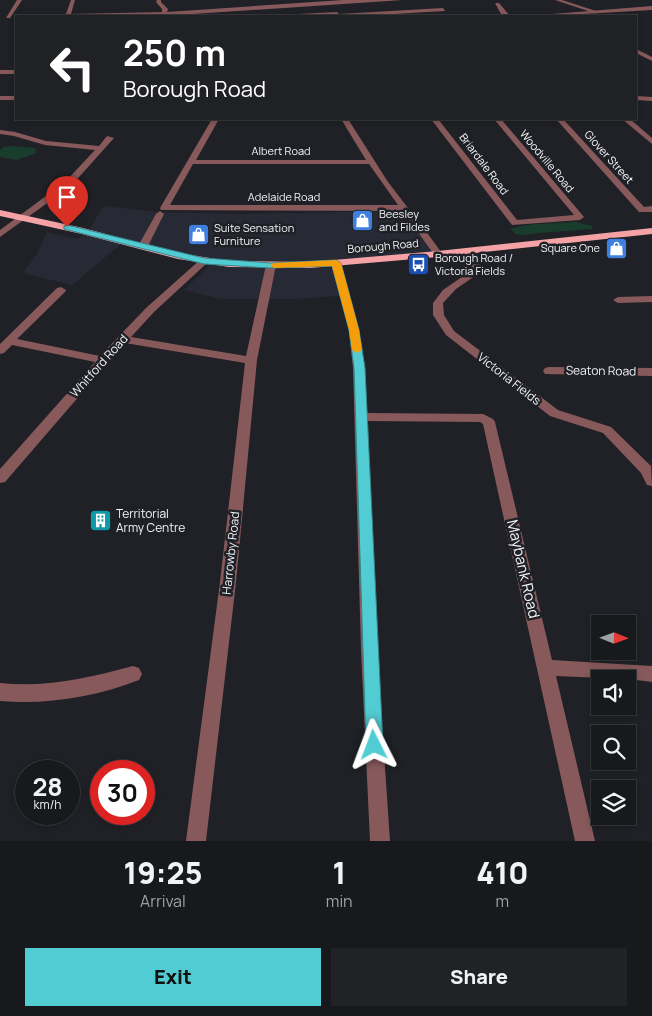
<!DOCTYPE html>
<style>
body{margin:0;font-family:Manrope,sans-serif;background:#202225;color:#f1f3f6;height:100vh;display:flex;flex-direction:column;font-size:19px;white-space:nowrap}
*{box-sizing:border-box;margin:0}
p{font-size:16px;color:#9ea0a3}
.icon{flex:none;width:28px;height:28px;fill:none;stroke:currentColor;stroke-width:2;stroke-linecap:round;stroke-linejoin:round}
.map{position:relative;height:841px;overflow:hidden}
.panel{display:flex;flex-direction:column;background:#17191c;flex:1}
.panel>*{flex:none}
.hud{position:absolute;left:15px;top:15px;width:622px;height:105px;border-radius:0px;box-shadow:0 2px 8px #0003,0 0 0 1px #36383b;background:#202124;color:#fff;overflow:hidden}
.needle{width:32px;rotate:91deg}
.buttons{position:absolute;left:591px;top:615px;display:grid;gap:10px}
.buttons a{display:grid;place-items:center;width:45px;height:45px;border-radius:0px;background:#17191c;box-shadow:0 2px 8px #0003,0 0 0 1px #36383b;font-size:25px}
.speed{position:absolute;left:15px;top:760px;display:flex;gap:10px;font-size:25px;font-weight:700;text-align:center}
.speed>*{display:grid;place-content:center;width:65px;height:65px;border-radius:50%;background:#17191c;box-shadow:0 2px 8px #0003,0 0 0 1px #36383b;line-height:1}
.speed small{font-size:12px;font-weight:400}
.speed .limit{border:8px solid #d22;background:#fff;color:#111}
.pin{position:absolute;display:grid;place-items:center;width:42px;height:42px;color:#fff;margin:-51px -21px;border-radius:50% 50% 50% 0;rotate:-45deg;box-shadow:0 0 5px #0007}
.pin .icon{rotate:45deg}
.me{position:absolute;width:55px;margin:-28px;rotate:357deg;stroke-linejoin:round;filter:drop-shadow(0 0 4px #0008)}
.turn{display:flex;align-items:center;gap:18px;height:105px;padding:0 25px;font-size:22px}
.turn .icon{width:65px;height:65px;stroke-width:2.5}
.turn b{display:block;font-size:35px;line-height:42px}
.eta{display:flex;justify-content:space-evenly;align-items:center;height:85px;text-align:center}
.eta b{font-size:30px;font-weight:800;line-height:35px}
.cta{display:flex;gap:10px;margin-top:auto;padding:10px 25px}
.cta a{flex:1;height:58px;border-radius:0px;background:#51ccd3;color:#111;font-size:20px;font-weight:800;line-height:58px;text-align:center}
.cta a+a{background:#202225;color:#f1f3f6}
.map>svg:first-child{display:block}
.built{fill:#272a35}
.green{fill:#193d2c}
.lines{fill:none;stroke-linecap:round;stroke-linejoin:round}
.minor{fill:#87595b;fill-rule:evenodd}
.tertiary{fill:#87595b;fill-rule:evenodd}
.trunk{fill:#f4a2a6;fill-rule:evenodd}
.route{fill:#51ccd3;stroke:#358589}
.slow{fill:#f59e0b}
.labels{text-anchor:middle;stroke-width:5;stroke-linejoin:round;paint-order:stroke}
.far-street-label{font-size:11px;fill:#f3f4f8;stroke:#1f2126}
.far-poi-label{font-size:11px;fill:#f3f4f8;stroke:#1f2126;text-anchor:start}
.street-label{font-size:12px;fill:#f3f4f8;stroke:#1f2126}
.poi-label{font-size:12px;fill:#f3f4f8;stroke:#1f2126;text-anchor:start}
.near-street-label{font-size:15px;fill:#f3f4f8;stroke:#1f2126}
</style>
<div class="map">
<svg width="652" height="841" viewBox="0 0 652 841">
<rect width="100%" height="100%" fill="#1f2126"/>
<path class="built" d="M104,206L157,212L235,214L403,211L432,252L335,261L339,296L295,299H220L184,290L215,260L126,240L72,285L23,273L37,254L47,232L77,239L88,231Z"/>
<g class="green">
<path d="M12,146L35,148L36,153L17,160L0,157V150L4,147Z"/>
<path d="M575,222L592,226V229C568,231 545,232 521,235L515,234L511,229C531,222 555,224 575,222Z"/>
</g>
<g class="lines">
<g class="minor">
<path d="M17,0H22L10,18H6Z"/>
<path d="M71,0H75L71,14L162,12V9L156,2L157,0H161V2L168,9L167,12L343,0H403L164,16H38L66,14Z"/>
<path d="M555,0H562L599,12L594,13Z"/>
<path d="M495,3H499L510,16L501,14Z"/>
<path d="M443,8L445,11L360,16H259L337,12L339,14Z"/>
<path d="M568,13L573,16H566Z"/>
<path d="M636,49L652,57V61L636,53Z"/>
<rect x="0" y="96" width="16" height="4"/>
<path d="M212,119H219L196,160H366L341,119H348L388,182L408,208L404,211L161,210L160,208ZM193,164H369L398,205H170Z"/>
<path d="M431,119H438L517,220L574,215L494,119H501L584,217L580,220L512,225Z"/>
<path d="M556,119H563L644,207L652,206V212H639Z"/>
<path d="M622,119H630L652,138V144Z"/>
<path d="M0,130L15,132L46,141L99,146L107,136L114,138L71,186L0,237V230L65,182L95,150L45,145L14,136L0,134Z"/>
<path d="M160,211L164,214L148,246L146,248H140L138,246L156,214Z"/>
<path d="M409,211L412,212L441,252V256H435L405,214Z"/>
<path d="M469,248L474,251L482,271L456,289L443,303L444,315L454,331L558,410L611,427L651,466L652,486L647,485L641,473L603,433L550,416L446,335L433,315V303L443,290L472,270L464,251Z"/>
<path d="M204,258L207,259V263L154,312L131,337L246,356L266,265L271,262L276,265L257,360L236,582L206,841H186L220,582L245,363L125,343L5,482L0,483V469L95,362L12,345L4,353L0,354V344L57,288L61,287L66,290L65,292L17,339L100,356L146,308L201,259Z"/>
<path d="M336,260L341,263L359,330L365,368L367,413L483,414L493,419L495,422L552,660L652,666V682L628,679L556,676L595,841H575L483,424L480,422L367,421L377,650L390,841H370L361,650L353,368L349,330L331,263Z"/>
<path d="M652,296V302L618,303L613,300L618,297Z"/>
<path d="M549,367L652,368V376L545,374L543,371L545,368Z"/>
<path d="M133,666L139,668L142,674L139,680C95,697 47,705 0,701V683C46,688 89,678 133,666Z"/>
</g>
<g class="tertiary">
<path d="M652,6V10L549,16L552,14Z"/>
<rect x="0" y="70" width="16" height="4"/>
<path d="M636,96L652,97V101L636,100Z"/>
</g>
<path class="trunk" d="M0,210L83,228L178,253L229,261L310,262L438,251L652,228V234L438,257L310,268L229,267L178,259L82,234L0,216Z"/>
</g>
<path class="route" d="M67,225L204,258L271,263L336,260L341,263L359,330L365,368L383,745L380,751L374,754L369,751L366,745L354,368L349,330L332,266L271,268L204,264L64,229V226Z"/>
<path class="slow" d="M336,260L341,263L359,330L362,350L357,353L352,350L349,330L332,266L274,268L270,265L274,263Z"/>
<defs>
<symbol id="shop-square" viewBox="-11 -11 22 22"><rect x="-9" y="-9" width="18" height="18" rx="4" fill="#3f7fe0" stroke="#1f2126"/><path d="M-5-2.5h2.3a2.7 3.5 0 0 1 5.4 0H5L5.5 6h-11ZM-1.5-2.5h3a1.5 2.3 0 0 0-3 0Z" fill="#fff"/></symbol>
<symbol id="bus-square" viewBox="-11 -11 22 22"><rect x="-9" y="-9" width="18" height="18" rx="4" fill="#1a4fb4" stroke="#1f2126"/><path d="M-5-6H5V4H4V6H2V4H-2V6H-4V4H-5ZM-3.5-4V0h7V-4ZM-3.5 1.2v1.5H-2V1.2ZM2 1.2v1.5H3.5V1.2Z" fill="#fff"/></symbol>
<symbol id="building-square" viewBox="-11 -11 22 22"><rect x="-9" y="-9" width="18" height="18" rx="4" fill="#0f9aa8" stroke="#1f2126"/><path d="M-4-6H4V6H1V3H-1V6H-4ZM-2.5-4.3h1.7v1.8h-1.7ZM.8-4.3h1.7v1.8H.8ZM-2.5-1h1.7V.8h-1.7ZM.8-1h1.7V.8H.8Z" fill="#fff"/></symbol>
</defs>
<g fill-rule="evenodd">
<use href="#shop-square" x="350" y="208" width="25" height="25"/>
<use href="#shop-square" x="186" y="222" width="25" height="25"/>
<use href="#shop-square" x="604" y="236" width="25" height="25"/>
<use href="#bus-square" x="406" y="252" width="25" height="25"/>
<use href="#building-square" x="88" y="508" width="25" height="25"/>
</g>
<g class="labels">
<g class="far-street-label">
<text x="281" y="155">Albert Road</text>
<text transform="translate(609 157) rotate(48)" y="4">Glover Street</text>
<text transform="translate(547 161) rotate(50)" y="4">Woodville Road</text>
<text transform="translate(484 164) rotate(53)" y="4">Briardale Road</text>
<text x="284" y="201">Adelaide Road</text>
<text transform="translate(383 246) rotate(-5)" y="4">Borough Road</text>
</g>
<g class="far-poi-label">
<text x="379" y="218">Beesley<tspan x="379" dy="13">and Fildes</tspan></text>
<text x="214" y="232">Suite Sensation<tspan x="214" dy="13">Furniture</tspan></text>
<text x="600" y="252" text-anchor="end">Square One</text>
<text x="435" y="262">Borough Road /<tspan x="435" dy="13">Victoria Fields</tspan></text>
</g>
<g class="street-label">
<text transform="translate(99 366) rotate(-48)" y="4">Whitford Road</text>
<text transform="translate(601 371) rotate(1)" y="4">Seaton Road</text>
<text transform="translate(509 379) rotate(38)" y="4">Victoria Fields</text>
<text transform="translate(231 553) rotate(-84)" y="4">Harrowby Road</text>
</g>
<g class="poi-label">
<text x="116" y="518">Territorial<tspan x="116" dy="14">Army Centre</tspan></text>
</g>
<g class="near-street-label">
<text transform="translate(523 569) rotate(77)" y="5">Maybank Road</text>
</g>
</g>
</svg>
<div class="buttons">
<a><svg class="needle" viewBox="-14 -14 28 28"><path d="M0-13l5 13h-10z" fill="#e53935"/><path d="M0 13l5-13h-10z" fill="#9ea0a3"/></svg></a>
<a><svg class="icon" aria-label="sound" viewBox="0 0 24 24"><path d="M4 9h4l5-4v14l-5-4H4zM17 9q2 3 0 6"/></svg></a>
<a><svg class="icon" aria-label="search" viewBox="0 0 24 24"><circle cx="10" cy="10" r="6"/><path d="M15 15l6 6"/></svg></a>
<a><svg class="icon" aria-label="layers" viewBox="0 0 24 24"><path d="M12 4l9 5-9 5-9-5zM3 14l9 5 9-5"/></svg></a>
</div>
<div class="speed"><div>28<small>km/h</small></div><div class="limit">30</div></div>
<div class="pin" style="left:67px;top:227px;background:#d93025"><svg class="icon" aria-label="arrive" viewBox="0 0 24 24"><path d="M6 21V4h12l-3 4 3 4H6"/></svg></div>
<svg class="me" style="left:374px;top:745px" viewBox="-20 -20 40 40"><path d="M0-17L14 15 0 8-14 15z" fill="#51ccd3" stroke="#fff" stroke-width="4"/></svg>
<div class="hud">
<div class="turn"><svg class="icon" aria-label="left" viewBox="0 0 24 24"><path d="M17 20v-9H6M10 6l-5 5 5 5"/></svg><div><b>250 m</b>Borough Road</div></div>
</div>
</div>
<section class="panel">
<div class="eta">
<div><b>19:25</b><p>Arrival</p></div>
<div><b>1</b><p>min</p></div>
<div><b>410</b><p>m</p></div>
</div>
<div class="cta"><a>Exit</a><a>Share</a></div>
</section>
